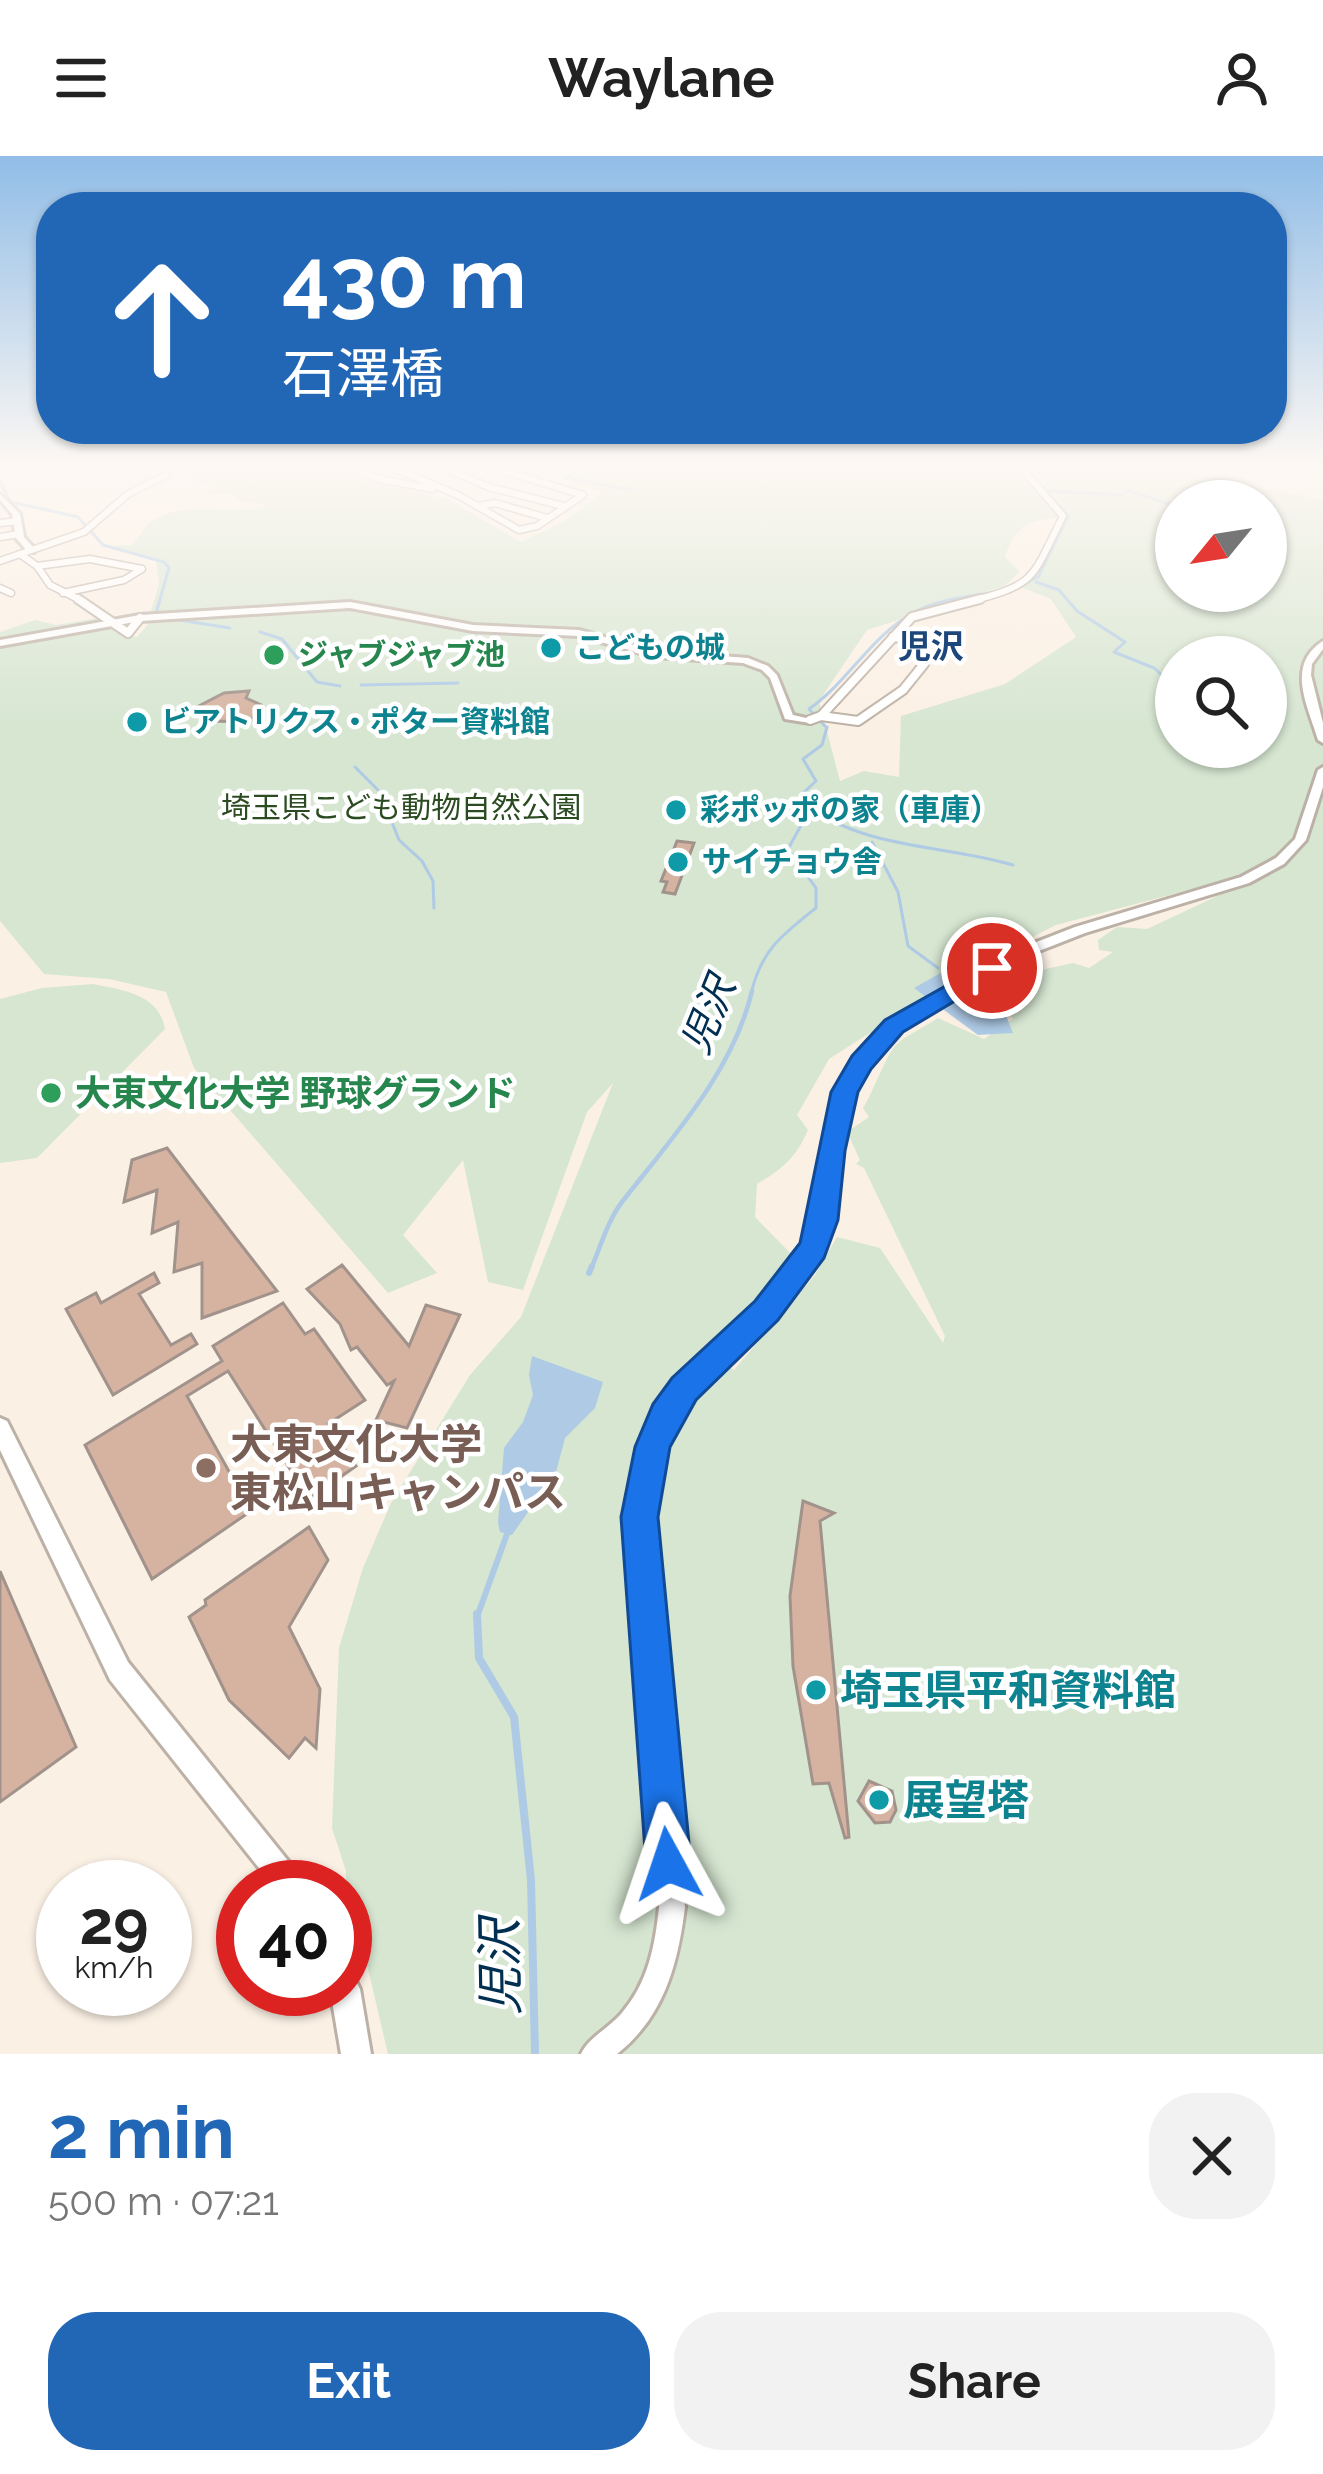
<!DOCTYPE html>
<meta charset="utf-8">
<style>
body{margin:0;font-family:Raleway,"Noto Sans JP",sans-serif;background:#f2f2f2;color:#222;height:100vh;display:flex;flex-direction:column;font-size:45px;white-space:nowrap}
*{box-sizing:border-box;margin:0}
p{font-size:39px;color:#767676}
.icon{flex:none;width:66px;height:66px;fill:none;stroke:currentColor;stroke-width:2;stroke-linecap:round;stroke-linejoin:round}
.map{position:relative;height:1898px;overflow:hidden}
.sheet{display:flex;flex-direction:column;background:#fff;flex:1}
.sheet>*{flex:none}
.hud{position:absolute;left:36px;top:36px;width:1251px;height:252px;border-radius:48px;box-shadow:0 3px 9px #0004;background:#2266b6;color:#fff;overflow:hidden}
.needle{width:78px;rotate:240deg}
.controls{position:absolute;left:1155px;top:324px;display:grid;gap:24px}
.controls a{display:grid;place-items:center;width:132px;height:132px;border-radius:50%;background:#fff;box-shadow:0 3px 9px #0004;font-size:60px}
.speed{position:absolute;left:36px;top:1704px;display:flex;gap:24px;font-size:60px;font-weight:700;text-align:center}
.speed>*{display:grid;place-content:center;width:156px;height:156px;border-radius:50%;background:#fff;box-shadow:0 3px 9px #0004;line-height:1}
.speed small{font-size:30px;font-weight:400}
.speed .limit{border:18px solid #d22;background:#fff;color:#111}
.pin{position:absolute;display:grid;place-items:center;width:102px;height:102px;color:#fff;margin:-51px;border:6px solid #fff;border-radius:50%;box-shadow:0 3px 12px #0007}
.me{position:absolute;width:132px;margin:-66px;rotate:355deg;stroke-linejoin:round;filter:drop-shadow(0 0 9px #0008)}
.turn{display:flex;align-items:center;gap:42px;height:252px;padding:0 48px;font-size:54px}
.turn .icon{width:156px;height:156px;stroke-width:2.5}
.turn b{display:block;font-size:84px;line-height:102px}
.round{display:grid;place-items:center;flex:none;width:126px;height:126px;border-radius:48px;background:#f2f2f2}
.head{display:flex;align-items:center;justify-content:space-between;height:204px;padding:0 48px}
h1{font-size:72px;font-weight:700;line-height:90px;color:#2266b6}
.action{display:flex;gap:24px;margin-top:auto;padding:24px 48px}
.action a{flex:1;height:138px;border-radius:48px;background:#2266b6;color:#fff;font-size:48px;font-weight:700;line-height:138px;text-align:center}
.action a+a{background:#f2f2f2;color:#222}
header{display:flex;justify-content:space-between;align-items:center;height:156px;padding:0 48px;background:#fff;font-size:54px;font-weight:700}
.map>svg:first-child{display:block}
.green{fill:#d6e6d1;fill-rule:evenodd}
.water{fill:#aecae5}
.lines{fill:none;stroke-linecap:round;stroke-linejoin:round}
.stream-far3{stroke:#aecae5;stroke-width:3}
.stream-far2{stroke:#aecae5;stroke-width:4.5}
.stream-far1{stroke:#aecae5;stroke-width:6}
.stream{stroke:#aecae5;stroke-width:8}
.building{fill:#d6b3a1;stroke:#a1938c;stroke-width:3}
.minor-far1-casing{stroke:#bcb1a6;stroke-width:9}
.minor-casing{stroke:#bcb1a6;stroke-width:12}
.tertiary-casing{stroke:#bcb1a6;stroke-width:6}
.secondary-casing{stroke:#bcb1a6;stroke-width:6}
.minor-far1{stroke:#fff;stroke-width:6}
.minor{stroke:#fff;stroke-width:8}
.tertiary{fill:#fff;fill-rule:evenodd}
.secondary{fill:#fff;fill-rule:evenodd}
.route{fill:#1a73e8;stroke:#114b97;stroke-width:3}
.culture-dot{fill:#0f9aa8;stroke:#fff;stroke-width:4.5}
.leisure-dot{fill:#2e9e5b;stroke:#fff;stroke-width:4.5}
.education-dot{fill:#8d6e63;stroke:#fff;stroke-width:4.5}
.labels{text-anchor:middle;stroke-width:9;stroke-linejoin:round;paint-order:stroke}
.far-culture-label{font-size:30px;font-weight:bold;fill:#0d838f;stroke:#fff;text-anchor:start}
.far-leisure-label{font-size:30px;font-weight:bold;fill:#27864d;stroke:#fff;text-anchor:start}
.far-park-label{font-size:30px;fill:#2b4b21;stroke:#fff}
.far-neighbourhood-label{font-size:33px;font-weight:bold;fill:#1d477b;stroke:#fff}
.leisure-label{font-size:36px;font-weight:bold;fill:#27864d;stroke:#fff;text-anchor:start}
.water-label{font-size:39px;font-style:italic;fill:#012f52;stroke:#fff}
.near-education-label{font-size:42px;font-weight:bold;fill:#785e54;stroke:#fff;text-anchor:start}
.near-culture-label{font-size:42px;font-weight:bold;fill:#0d838f;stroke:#fff;text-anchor:start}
.near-water-label{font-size:48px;font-style:italic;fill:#012f52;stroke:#fff}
</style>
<header><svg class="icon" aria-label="menu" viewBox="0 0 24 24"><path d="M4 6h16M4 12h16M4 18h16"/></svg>Waylane<svg class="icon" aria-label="person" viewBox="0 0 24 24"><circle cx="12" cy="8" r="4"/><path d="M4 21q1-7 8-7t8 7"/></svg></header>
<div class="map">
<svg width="1323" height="1898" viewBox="0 0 1323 1898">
<rect width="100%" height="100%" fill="#fbf0e4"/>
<g class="green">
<path d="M198,307H321L361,323L447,343L521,386L565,365L604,336L506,307L656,311L666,307H1323V314L1303,318L1276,311L1265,318L1217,317L1214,322L1323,344V1898H388L365,1800L345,1769L346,1715L332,1672L339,1492L363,1412L391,1347L470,1219L521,1161L613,927L587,956L523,1134L488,1126L463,1004L403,1079L437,1117L388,1137L194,912L166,836L109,823L44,818L0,765V476L35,464L56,469L103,461L124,479L137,481L157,458H150L159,428L156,402L112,390L132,389C140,382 143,371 151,366C185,341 231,362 268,349L243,346L232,338H204L215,332L184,321L183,312ZM1176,345H1266V435H1176ZM1057,362L1023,432L1051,443L1076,481L1005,528L901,560L899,621L864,615L840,625L819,545L867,474L1004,430L1020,416L1005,401C1015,372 1026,364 1057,362ZM1176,501H1266V591H1176ZM1219,726L1230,734L1147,773L1117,771L1098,784L1099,794L1113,796L1089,812L1073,807L1004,822L997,829V840L1013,863L984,883L938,862C925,871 906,879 896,889C887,897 873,937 863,952L869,961L847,976L860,1004L856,1008L864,1012L945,1180L943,1187L880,1092L837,1081L815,1119L734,1214L704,1195L797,1104L755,1061L757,1028C782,1013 796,1002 808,974L797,959L829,903L973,811L1056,769Z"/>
<path d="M93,828C123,834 159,838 165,873L37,1002L0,1007V843L42,832Z"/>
</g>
<g class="water">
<path d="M955,809L1005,857L1013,877L978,879L914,832Z"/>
<path d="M532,1200L603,1226L595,1252L565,1282L556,1316L512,1379L500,1376L498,1367L504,1292L523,1266L533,1239L529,1219Z"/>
</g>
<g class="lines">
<g class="stream-far3">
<path d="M549,307L575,316L566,322L631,334"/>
<path d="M0,326L11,346L78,361L103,389L164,406L169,412L156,457"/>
<path d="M1048,335L1121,339L1129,335L1176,350"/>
<path d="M1036,426L1059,434L1077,455L1125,486L1114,496L1154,512L1176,532"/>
<path d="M1018,431L1038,421L1068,360L1032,321"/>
<path d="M160,461L230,472"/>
<path d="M260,476L282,483L317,526L340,530"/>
<path d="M361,529L458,527"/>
<path d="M825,570L809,553C848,526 871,480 913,457C937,443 968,441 995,436"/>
<path d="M355,611L380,636L399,684L422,705L433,725L434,752"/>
<path d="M804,647C864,694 943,688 1013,709"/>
<path d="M872,686L898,736L908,790L938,812"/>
<path d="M751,838C761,794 782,779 816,752V732L788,693L804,664L801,639L816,625L803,603L822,589L827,571"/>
</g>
<path class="stream-far2" d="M591,1113C600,1092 608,1064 622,1046C671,983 733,916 752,835"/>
<g class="stream-far1">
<path d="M589,1117L592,1110"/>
<path d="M477,1461L507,1378"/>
</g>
<path class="stream" d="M477,1458L479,1502L514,1561L531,1724L535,1898"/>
</g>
<g class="building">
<path d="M249,535L246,542L261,549L250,566L211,565L195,552L224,537Z"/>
<path d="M677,685L694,687L675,738L663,736L667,726L661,725Z"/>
<path d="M167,992L235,1081L277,1135L202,1162V1107L174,1116L178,1066L152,1077L157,1034L124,1046L132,1004Z"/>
<path d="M342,1109L409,1190L426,1149L460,1159L407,1272L376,1264L394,1225L387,1229L357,1191L351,1194L340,1168L307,1133Z"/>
<path d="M154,1117L159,1127L139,1138L171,1189L191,1178L197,1188L113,1239L66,1153L96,1137L101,1147Z"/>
<path d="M283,1147L305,1178L314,1173L365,1244L328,1268L356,1310L309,1343L228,1215L187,1240L251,1355L152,1423L85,1289L222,1205L213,1190Z"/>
<path d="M803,1345L834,1357L820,1365L849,1681L845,1682L829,1627L813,1628L793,1510L790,1440Z"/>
<path d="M309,1371L328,1404L289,1471L320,1533L316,1592L305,1582L289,1602L229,1544L189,1461L206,1449L205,1444Z"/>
<path d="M0,1415L76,1591L0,1646Z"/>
<path d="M869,1625L892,1635L896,1654L890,1666L875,1667L858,1645Z"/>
</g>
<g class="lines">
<defs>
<g id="minor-far1">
<path d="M337,307L380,323L433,333"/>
<path d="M382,307L458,339L519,374L537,370L583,339L478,307"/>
<path d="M433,307L489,331L563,350"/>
<path d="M479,350L495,347L547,362"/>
<path d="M0,367L18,365"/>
<path d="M0,381L19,378"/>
<path d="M20,398L37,410L50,429L84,446"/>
<path d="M0,405L84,376L128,338L166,319L165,307"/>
<path d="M37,410L90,403L142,413L124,424L63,437"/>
<path d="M0,432L11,437"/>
<path d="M968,446C1038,428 1031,423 1063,360L1017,307"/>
</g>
<g id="minor">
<path d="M78,443L128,477L140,462"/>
<path d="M821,560L858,565L903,534L924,508L911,483L893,481"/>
<path d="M810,564L821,560L912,461L980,443"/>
</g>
<g id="tertiary">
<path d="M0,338L20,358L24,381L34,392V396H28L16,382L12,358L0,344Z"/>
<path d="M350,446L473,469L579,474L655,495L748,502L768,510L777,519L793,559L815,564L810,567L785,563L770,522L762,514L743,507L655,501L579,480L473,475L350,452L140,465L0,490V484L140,459Z"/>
<path d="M1323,485V493L1312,508L1311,519L1323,567V587L1318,584C1308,550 1285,509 1323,485Z"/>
<path d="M1323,611V631L1306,684L1284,708L1249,727L1085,777L1016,804L899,873L867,910L852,936L839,995L831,1064L819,1098L773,1160L691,1239L673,1263L653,1327L650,1361L685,1751C678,1808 664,1861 617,1898H581C589,1881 609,1872 621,1858C648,1827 655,1790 659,1751L630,1361L633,1327L658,1253L677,1227L761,1150L806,1090L815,1064L823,995L838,936L856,903L889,867L1006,798L1075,771L1241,721L1276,702L1295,683L1318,614Z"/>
</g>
<g id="secondary">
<path d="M0,1262L7,1265L128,1506L301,1721L305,1731H274L110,1524L0,1294Z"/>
<path d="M345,1818L355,1823L360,1833L371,1898H341L330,1833H345Z"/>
</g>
</defs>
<use href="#minor-far1" class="minor-far1-casing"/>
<use href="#minor" class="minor-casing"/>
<use href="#tertiary" class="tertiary-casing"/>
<use href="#secondary" class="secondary-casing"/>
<use href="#minor-far1" class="minor-far1"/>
<use href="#minor" class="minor"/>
<use href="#tertiary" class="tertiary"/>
<use href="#secondary" class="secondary"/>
</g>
<linearGradient id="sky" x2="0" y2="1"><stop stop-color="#91bde7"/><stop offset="0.54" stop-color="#fdf8f3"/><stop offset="1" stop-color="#fdf8f3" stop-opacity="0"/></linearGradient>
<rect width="1323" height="573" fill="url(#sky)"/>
<path class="route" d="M992,804L1000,807V818L903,876L871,913L858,936L845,995L838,1064L824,1102L778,1164L696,1244L670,1291L658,1361L691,1708L684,1724L668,1730L652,1724L646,1708L621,1361L635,1291L653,1248L672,1222L755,1145L800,1087L831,936L852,900L885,864Z"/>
<g class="culture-dot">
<circle cx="551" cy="492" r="12"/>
<circle cx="137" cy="566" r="12"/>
<circle cx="676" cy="654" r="12"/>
<circle cx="678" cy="706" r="12"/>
<circle cx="816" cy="1534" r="12"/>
<circle cx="879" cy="1644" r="12"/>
</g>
<g class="leisure-dot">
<circle cx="274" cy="499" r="12"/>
<circle cx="51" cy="937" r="12"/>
</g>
<circle class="education-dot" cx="206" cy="1312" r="12"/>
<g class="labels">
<g class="far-culture-label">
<text x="575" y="502">こどもの城</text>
<text x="161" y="576">ビアトリクス・ポター資料館</text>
<text x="700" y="664">彩ポッポの家（車庫）</text>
<text x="702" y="716">サイチョウ舎</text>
</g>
<g class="far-leisure-label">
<text x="298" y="509">ジャブジャブ池</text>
</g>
<g class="far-park-label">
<text x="401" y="662">埼玉県こども動物自然公園</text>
</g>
<g class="far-neighbourhood-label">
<text x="931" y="502">児沢</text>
</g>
<g class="leisure-label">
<text x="75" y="950">大東文化大学 野球グランド</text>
</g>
<g class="water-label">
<text transform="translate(708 859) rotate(-68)" y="14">児沢</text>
</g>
<g class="near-education-label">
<text x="230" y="1303">大東文化大学<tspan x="230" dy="48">東松山キャンパス</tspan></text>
</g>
<g class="near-culture-label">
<text x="840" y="1549">埼玉県平和資料館</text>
<text x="903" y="1659">展望塔</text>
</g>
<g class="near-water-label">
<text transform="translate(500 1811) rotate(-91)" y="17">児沢</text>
</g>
</g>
</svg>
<div class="controls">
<a><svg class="needle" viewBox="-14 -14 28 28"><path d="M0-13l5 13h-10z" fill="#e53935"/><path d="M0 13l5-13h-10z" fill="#767676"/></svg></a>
<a><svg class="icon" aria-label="search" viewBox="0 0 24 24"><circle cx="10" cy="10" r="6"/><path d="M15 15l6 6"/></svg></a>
</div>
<div class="speed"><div>29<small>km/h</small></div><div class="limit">40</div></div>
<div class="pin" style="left:992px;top:812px;background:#d93025"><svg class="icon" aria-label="arrive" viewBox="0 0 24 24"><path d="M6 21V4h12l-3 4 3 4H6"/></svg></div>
<svg class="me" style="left:668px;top:1708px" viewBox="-20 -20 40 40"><path d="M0-17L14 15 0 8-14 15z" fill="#1a73e8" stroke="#fff" stroke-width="4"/></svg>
<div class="hud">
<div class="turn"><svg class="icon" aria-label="ahead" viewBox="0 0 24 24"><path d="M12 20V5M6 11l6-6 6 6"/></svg><div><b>430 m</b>石澤橋</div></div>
</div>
</div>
<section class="sheet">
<div class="head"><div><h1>2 min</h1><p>500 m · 07:21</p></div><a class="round"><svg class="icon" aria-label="close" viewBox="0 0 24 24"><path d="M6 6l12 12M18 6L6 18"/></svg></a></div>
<div class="action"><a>Exit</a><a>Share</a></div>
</section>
